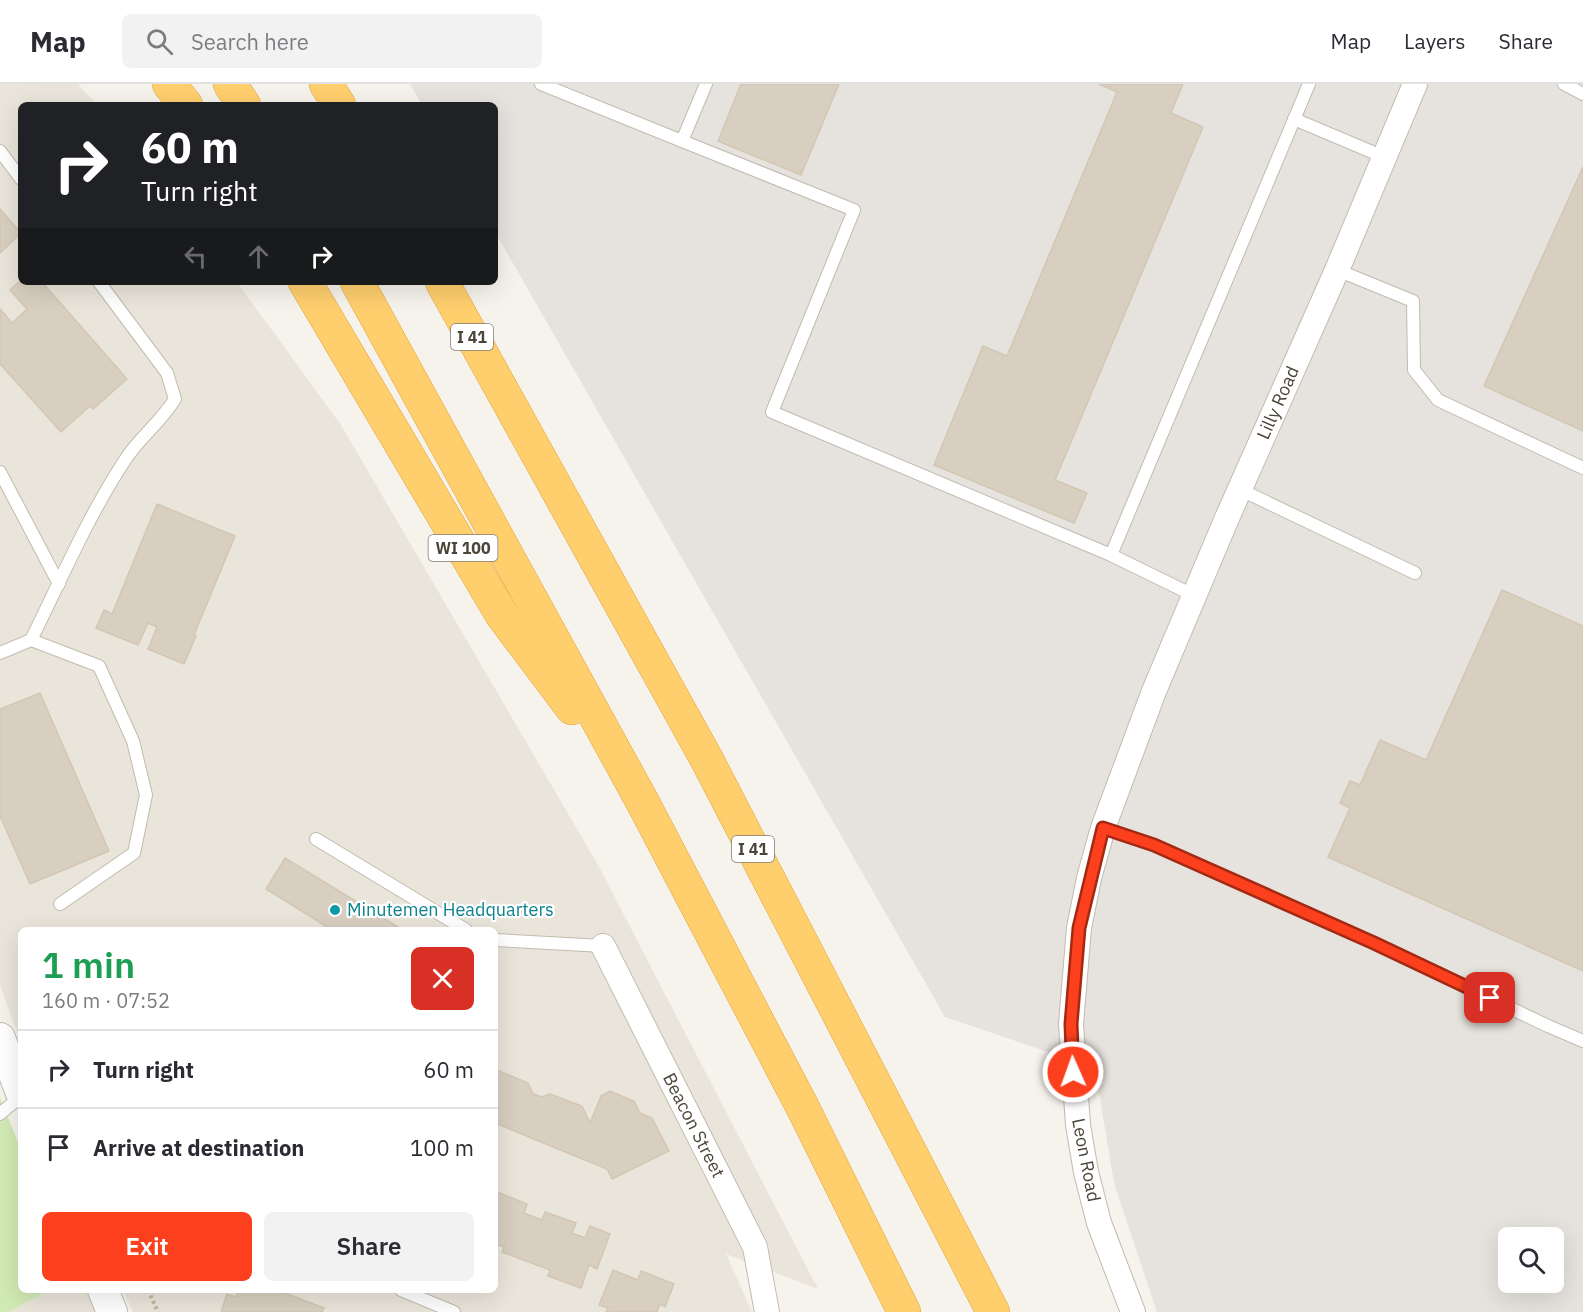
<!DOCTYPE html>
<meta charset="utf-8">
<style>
body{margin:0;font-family:"IBM Plex Sans",sans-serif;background:#f2f2f3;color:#2b2b33;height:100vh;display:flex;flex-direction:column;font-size:22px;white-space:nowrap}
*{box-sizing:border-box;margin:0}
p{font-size:20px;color:#7c7c81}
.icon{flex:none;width:33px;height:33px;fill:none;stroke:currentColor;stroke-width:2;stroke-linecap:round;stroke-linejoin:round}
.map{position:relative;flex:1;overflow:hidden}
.sheet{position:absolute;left:18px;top:843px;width:480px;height:366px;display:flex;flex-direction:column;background:#fff;border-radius:9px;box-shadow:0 6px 24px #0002}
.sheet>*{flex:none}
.guide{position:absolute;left:18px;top:18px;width:480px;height:183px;border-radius:9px;box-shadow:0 6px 24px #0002;background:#202124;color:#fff;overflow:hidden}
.buttons{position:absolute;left:1498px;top:1143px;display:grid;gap:12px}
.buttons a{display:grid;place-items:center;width:66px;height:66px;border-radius:9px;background:#fff;box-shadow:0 6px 24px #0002;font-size:30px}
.pin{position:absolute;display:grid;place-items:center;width:51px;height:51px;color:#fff;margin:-26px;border-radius:12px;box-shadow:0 3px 9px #0006}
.me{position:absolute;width:66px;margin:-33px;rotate:358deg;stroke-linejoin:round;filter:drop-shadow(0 0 4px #0008)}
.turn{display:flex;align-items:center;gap:21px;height:126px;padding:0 24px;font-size:27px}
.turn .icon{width:78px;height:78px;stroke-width:2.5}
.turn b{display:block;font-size:42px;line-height:51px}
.lanes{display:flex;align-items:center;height:57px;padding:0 24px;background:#0003;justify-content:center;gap:30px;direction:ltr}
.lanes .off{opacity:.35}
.round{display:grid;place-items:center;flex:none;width:63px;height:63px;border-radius:9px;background:#f2f2f3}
.head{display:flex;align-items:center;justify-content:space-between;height:102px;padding:0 24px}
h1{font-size:36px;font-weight:600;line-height:45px;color:#1e9e55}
.cta{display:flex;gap:12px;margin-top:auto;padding:12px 24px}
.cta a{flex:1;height:69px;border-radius:9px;background:#fc3f1d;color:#fff;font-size:24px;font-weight:600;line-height:69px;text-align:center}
.cta a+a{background:#f2f2f3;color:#2b2b33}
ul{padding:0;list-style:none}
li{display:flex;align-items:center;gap:18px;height:78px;padding:0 24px;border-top:2px solid #e1e1e2}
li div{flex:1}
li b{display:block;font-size:22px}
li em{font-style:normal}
header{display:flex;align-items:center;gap:36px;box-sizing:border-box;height:84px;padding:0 30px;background:#fff;border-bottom:2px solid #e1e1e2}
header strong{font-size:28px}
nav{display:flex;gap:33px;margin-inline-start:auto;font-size:21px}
.search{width:420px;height:54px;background:#f2f2f3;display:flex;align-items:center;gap:15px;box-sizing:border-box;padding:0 21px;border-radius:9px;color:#7c7c81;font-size:22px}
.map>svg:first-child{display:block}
.residential{fill:#eae5da}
.industrial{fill:#e6e2dd;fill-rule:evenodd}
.green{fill:#d2eab5}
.building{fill:#d8cfc1;stroke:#d3c7b4;stroke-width:1.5}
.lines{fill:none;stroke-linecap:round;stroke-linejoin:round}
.service-casing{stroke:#c2bbae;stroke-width:14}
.minor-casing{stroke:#c2bbae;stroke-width:26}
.tertiary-casing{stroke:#c2bbae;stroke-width:32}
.motorway-casing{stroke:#e0a43c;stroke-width:34}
.path{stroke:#c4b79f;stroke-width:4;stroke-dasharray:3 3;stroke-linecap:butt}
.service{stroke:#fff;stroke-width:12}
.minor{stroke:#fff;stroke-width:24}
.tertiary{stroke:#fff;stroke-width:30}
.motorway{stroke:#ffcf6e;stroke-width:33}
.route-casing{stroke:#a42913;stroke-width:15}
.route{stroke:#fc3f1d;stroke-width:10}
.culture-dot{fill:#0f9aa8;stroke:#fff;stroke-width:2}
.labels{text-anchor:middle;stroke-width:4.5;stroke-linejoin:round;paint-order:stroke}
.shield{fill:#fff;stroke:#817c74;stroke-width:1.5}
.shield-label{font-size:16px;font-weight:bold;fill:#4b4439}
.street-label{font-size:18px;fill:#4b4439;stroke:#fff}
.culture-label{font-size:18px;fill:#0d838f;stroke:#fff;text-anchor:start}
</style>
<header>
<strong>Map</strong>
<div class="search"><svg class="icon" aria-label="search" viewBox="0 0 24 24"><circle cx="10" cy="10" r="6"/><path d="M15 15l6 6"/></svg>Search here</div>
<nav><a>Map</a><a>Layers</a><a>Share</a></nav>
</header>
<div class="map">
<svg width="1583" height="1228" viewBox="0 0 1583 1228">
<rect width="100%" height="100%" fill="#f6f3ec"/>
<g class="residential">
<path d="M0,0H78L97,21H21V198H237L341,341L598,781L818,1205L726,1170L752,1228H133L123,1206H495V846H21V959L0,901Z"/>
<path d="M49,1206H90L99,1228H9Z"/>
</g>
<path class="industrial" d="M410,0H1583V1228H1157L1114,1099L1095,984L945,933L495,148V21H422ZM1509,1154H1554V1198H1509Z"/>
<path class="green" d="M0,1014L21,1065V1206H49L9,1228H0Z"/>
<g class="building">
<path d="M741,0H839L801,91L718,57Z"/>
<path d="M1099,0H1183L1171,29L1203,43L1055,396L1087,409L1074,439L934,381L983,262L1007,272L1117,8Z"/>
<path d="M1583,83V347L1484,302Z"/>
<path d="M0,125L21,149L0,169Z"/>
<path d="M21,196V198H42L127,295L93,325L90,322L61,348L0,280V225L12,239L27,225L10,206Z"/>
<path d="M157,420L235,452L194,551L196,552L184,580L148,565L157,543L148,539L138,561L96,544L104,526L112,530Z"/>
<path d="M1502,506L1583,542V887L1328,773L1350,724L1340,719L1350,697L1360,701L1380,656L1426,676Z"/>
<path d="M40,609L109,767L30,800L0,732V625Z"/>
<path d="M285,774L403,846H332L266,805Z"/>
<path d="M497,986L528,999L533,1010L542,1013L550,1010L582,1022L590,1039L601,1012L610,1007L634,1017L640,1029L652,1034L669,1067L612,1095L607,1085L495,1039Z"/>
<path d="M497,1108L527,1120L524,1129L542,1136L545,1128L576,1139L572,1149L585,1154L590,1142L610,1150L597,1185L589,1181L581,1204L548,1192L550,1186L502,1168L504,1163L495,1160V1113Z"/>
<path d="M613,1186L638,1196L641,1187L674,1200L665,1223L660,1220L657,1228H606L608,1224L599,1221Z"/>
<path d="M238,1206H277L324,1224L322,1228H221L227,1210L236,1213Z"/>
</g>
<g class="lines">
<defs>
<g id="service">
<path d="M541,0L682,57L706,0"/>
<path d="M1564,0L1583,10"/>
<path d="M1294,35L1384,73"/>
<path d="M682,57L854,126L772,328L1111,471L1309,0"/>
<path d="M0,67L21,95"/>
<path d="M1337,186L1413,217L1414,286L1438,316L1583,384"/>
<path d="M0,388L59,500"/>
<path d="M1239,405L1415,489"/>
<path d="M1111,471L1195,512"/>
<path d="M31,556L99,582L133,657L146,711L134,769L60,820"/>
<path d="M0,569L31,556C61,496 88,432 125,376C139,354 160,339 175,315L167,289L99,198"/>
<path d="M1103,744L1154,761L1374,859L1548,942L1583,957"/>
<path d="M316,755L466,846"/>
<path d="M495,856L603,862"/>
<path d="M0,1030L21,1012"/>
<path d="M401,1206L454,1228"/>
</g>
<g id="minor">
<path id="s1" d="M603,862L755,1163L767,1228"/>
<path id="s2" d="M1133,1228L1099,1139L1086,1088L1078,1041L1071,940L1079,844L1089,794L1103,744L1154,607L1227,434L1337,186L1415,0"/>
</g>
<g id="tertiary">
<path d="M0,954L21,1009"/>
<path d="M103,1206L112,1228"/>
</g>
<g id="motorway">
<path d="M169,0L186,21"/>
<path d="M230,0L244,21"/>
<path d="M326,0L339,21"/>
<path d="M305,198L502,531L572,624"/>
<path d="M357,198L642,717L803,1024L904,1228"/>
<path d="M442,198L706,674L993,1228"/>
</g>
</defs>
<use href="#service" class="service-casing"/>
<use href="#minor" class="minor-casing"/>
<use href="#tertiary" class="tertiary-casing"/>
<use href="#motorway" class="motorway-casing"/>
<path class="path" d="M148,1206L158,1228"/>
<use href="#service" class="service"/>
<use href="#minor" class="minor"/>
<use href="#tertiary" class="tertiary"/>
<use href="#motorway" class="motorway"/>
</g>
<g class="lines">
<defs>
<path id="route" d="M1073,988L1071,940L1079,844L1103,744L1154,761L1374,859L1490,914"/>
</defs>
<use href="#route" class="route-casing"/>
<use href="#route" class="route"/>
</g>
<circle class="culture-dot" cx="335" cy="826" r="6"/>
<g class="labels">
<g class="shield">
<rect x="451" y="240" width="42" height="26" rx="4.5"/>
<rect x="428.5" y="451" width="69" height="26" rx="4.5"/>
<rect x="732" y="752" width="42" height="26" rx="4.5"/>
</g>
<g class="shield-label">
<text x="472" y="259">I 41</text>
<text x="463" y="470">WI 100</text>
<text x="753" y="771">I 41</text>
</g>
<g class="street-label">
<text dy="6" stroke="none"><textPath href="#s2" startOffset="956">Lilly Road</textPath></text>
<text dy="6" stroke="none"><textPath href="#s1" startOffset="201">Beacon Street</textPath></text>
<text transform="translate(1086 1076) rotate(79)" y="6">Leon Road</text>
</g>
<g class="culture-label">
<text x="347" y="832">Minutemen Headquarters</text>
</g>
</g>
</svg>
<div class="buttons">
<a><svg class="icon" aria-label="search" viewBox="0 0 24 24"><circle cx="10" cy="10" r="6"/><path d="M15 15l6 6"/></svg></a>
</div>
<div class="pin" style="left:1490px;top:914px;background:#d93025"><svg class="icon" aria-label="arrive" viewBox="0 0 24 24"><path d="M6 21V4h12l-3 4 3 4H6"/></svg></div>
<svg class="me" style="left:1073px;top:988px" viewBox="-20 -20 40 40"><circle r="17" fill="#fc3f1d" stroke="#fff" stroke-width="3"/><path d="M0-11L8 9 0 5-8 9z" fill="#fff"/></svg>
<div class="guide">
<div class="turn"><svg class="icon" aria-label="right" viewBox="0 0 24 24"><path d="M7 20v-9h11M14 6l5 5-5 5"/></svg><div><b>60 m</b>Turn right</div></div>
<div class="lanes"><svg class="icon off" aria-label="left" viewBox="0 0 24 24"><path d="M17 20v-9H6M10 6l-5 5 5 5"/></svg><svg class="icon off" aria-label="ahead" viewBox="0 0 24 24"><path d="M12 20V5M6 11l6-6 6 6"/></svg><svg class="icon" aria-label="right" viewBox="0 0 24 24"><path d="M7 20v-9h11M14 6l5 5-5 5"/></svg></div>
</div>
<section class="sheet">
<div class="head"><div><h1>1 min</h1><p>160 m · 07:52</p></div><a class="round" style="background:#d93025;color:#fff"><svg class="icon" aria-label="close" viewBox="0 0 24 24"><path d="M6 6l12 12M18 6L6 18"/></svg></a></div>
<ul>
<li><svg class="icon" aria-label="right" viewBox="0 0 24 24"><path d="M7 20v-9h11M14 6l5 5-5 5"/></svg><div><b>Turn right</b></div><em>60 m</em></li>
<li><svg class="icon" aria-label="arrive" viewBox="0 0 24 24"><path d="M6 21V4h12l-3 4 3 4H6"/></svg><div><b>Arrive at destination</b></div><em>100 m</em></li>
</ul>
<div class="cta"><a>Exit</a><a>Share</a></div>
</section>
</div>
